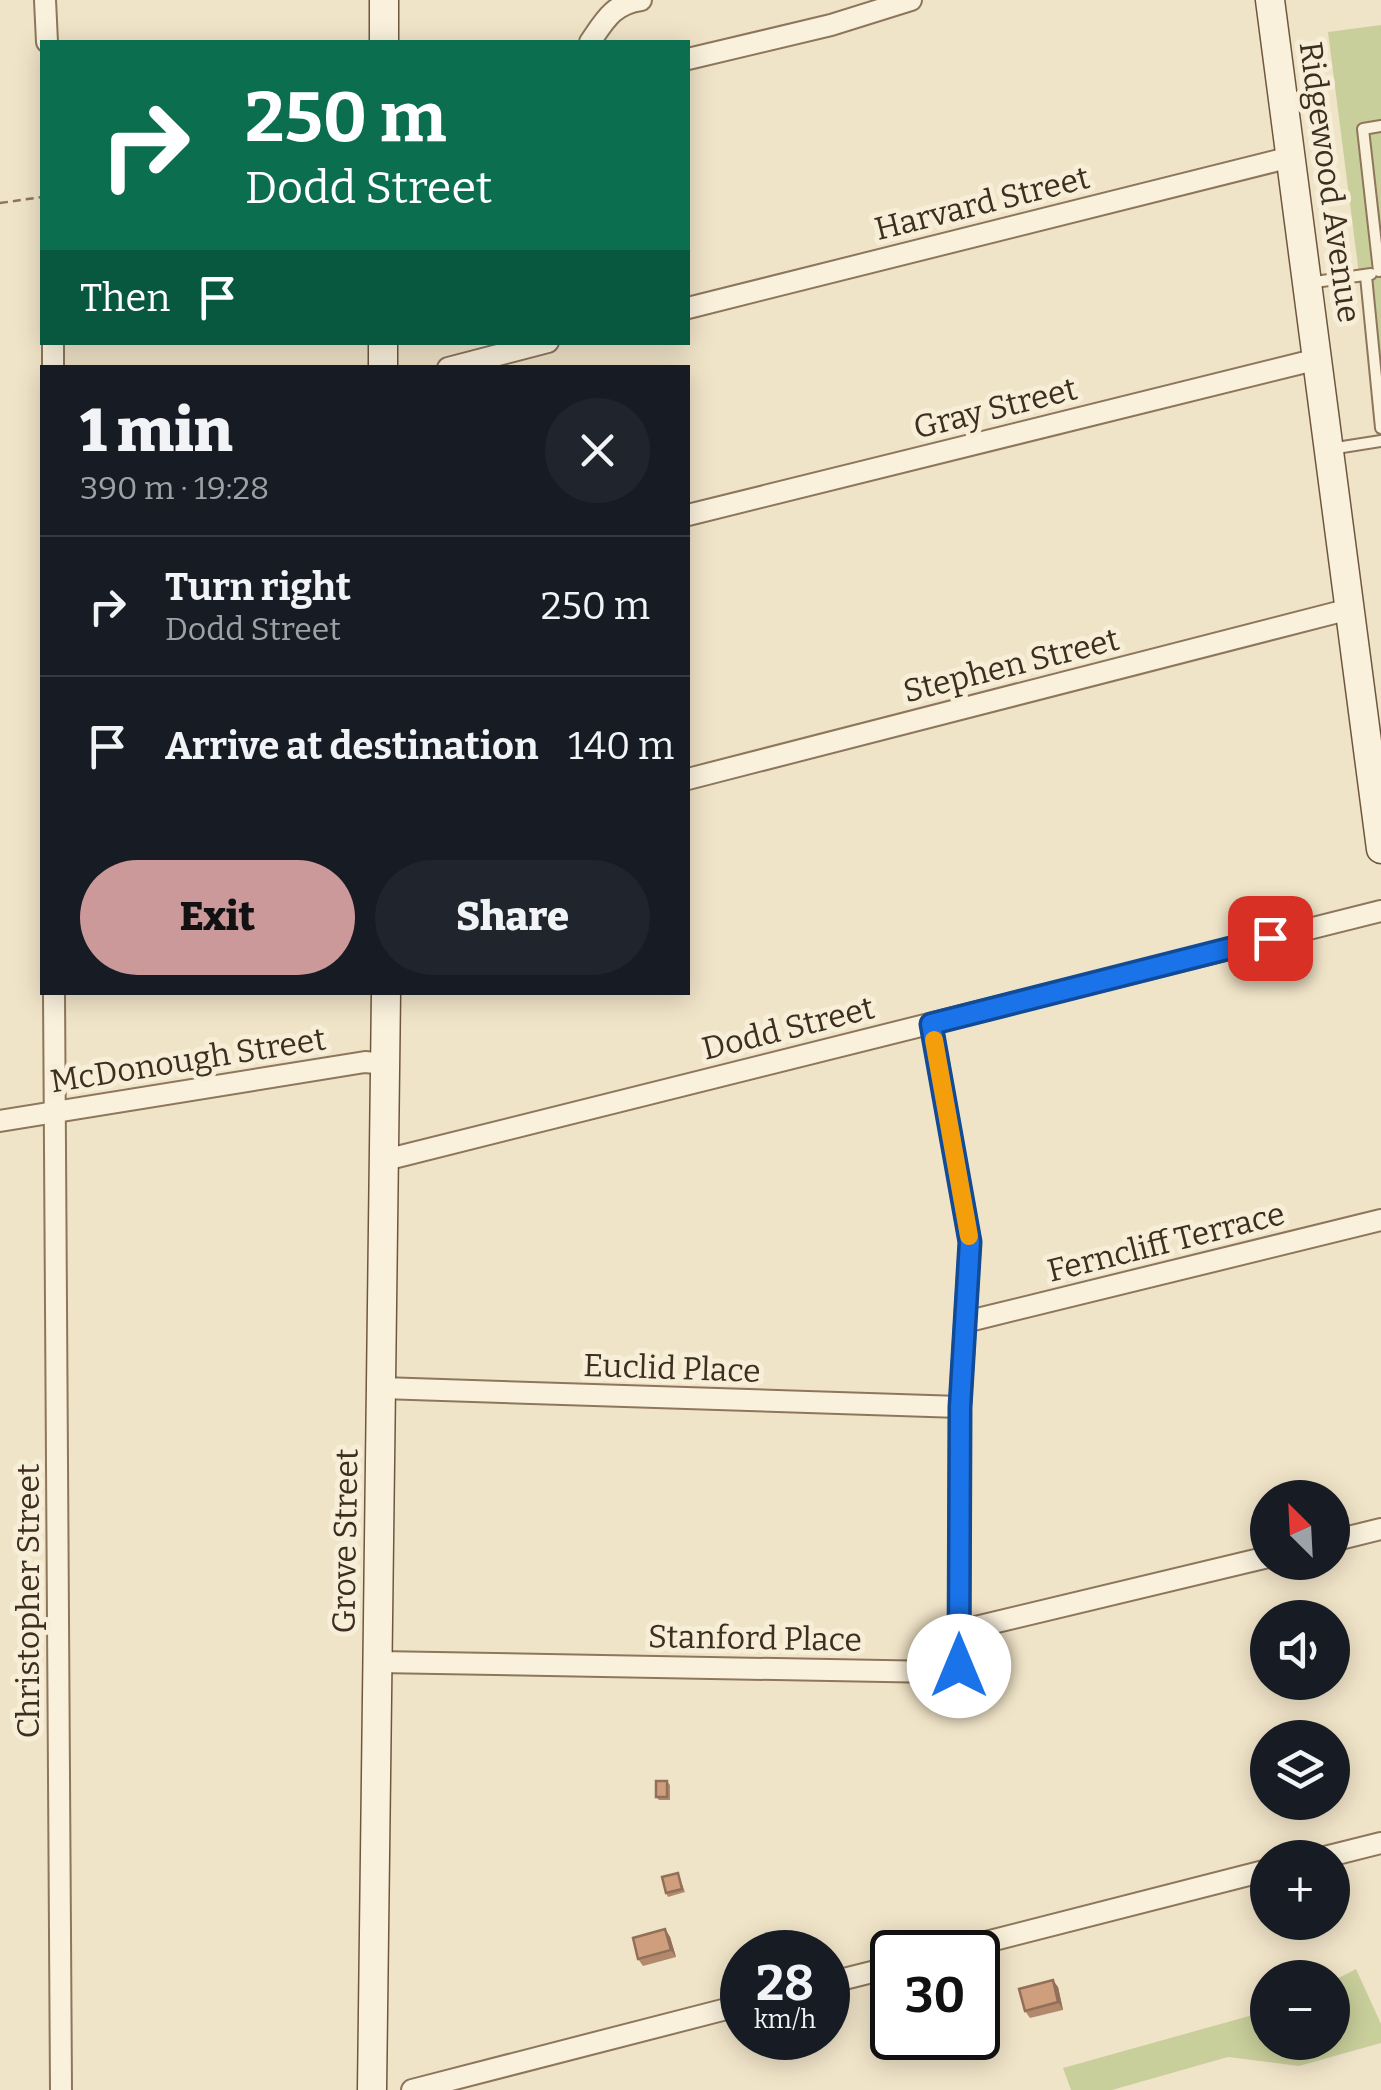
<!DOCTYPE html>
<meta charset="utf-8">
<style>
body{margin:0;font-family:Bitter,serif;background:#20242c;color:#f1f3f6;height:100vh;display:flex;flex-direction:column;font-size:38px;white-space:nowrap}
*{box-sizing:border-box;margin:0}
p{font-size:32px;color:#9ea1a6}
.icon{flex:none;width:55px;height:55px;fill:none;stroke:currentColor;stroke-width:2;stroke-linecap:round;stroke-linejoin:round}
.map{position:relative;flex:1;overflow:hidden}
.drawer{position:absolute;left:40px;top:365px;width:650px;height:630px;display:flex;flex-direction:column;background:#171b24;border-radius:0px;box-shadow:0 5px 25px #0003}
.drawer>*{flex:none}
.banner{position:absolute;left:40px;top:40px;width:650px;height:305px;border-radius:0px;box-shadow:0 5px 25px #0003;background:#0b6e4f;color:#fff;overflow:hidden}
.needle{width:65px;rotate:336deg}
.controls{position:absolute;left:1250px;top:1480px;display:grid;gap:20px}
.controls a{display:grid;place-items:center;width:100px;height:100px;border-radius:50%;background:#171b24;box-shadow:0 5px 25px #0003;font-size:50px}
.speed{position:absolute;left:720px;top:1930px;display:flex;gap:20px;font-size:50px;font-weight:700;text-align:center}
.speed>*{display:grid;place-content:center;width:130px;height:130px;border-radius:50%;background:#171b24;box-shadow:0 5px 25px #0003;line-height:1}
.speed small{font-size:25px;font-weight:400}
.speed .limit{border:5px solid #111;border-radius:15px;background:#fff;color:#111}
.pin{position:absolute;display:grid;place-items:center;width:85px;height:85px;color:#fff;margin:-42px;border-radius:20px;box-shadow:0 5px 15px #0006}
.me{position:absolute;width:110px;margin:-55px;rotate:0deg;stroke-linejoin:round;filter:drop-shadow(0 0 8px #0008)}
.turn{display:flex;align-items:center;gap:35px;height:210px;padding:0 40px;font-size:45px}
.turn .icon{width:130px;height:130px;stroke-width:2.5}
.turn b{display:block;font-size:70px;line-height:85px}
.then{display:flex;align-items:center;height:95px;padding:0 40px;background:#0003;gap:20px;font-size:38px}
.round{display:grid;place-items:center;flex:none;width:105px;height:105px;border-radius:52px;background:#20242c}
.summary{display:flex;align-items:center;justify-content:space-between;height:170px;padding:0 40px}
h1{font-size:60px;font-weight:800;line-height:75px}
.button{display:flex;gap:20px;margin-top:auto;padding:20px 40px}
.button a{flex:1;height:115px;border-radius:60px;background:#cc999b;color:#111;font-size:40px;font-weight:800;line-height:115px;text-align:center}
.button a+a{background:#20242c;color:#f1f3f6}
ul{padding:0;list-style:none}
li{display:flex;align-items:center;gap:30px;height:140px;padding:0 40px;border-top:2px solid #363941}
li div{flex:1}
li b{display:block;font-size:38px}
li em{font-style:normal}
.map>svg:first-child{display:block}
.green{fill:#c9cf9b}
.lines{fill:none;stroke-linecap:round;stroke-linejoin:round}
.lane-casing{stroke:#8d765c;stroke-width:14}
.street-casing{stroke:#8d765c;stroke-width:24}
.secondary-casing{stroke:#6f573f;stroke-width:31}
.path{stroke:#8d765c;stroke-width:2.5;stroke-dasharray:8 5;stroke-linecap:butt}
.lane{stroke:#faf1dc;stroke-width:10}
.street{stroke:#faf1dc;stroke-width:20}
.secondary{stroke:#faf1dc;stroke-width:28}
.wall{fill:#b2896c}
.shaded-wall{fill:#916f58}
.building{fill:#cf9f7d;stroke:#916f58;stroke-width:2.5}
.route-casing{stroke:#114b97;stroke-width:25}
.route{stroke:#1a73e8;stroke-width:18}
.slow{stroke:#f59e0b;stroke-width:18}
.labels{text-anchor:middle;stroke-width:10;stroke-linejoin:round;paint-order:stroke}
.street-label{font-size:32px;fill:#3d2e20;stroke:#f7eed8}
</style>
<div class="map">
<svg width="1381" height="2090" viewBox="0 0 1381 2090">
<rect width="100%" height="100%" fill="#f0e4c8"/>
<g class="green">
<path d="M1381,25V446L1328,32Z"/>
<path d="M1356,1969L1381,2024V2043L1299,2066L1228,2057L1112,2090H1071L1063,2068L1267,2011L1268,2042H1332L1333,1981Z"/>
</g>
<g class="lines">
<defs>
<g id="lane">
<path d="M1379,271L1363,129L1381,126"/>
<path d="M1366,276L1381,428"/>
<path d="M1308,283L1371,274"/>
<path d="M1330,449L1381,441"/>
</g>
<g id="street">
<path d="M45,0L47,42"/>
<path d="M590,42C605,20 613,4 641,0"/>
<path d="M688,59L831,25L911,0"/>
<path d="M688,308L1291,157"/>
<path d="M53,342V368"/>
<path d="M448,368L548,342"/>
<path d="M688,515L1318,359"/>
<path d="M688,779L1350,609"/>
<path d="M54,992L61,2090"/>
<path d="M0,1121L365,1062L386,1064"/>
<path d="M385,1160L1381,911"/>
<path d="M965,1322L1381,1220"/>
<path d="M382,1388L960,1407"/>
<path d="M1332,1541L1381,1529"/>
<path d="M959,1631L1268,1557"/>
<path d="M378,1662L938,1672L959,1666L960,1407L970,1242L931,1024"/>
<path d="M1321,1858L1381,1843"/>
<path d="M947,1952L1268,1870"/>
<path d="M828,1983L892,1967"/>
<path d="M412,2090L742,2005"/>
</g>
<g id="secondary">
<path d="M1270,0L1381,849"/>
<path d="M384,42V0"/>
<path d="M383,368V342"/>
<path d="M372,2090L386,992"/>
</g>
</defs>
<use href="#lane" class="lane-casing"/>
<use href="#street" class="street-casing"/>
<use href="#secondary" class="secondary-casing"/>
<path class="path" d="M0,203L42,197"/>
<use href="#lane" class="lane"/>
<use href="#street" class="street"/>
<use href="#secondary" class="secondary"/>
</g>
<g class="wall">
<path d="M667,1781L670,1785V1800H659L656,1797Z"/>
<path d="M678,1873L685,1892L668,1897L666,1893Z"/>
<path d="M665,1929L670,1937L676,1957L643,1966L638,1959Z"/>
<path d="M1058,1987L1063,2010L1030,2018L1025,2011Z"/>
</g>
<g class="shaded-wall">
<path d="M665,1929L670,1937L676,1957L671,1950Z"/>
<path d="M1053,1980L1058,1987L1063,2010L1058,2002Z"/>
</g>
<g class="building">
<rect x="656" y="1781" width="11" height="16"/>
<path d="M678,1873L682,1889L666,1893L662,1877Z"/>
<path d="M665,1929L671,1950L638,1959L633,1938Z"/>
<path d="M1053,1980L1058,2002L1025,2011L1019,1989Z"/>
</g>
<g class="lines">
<defs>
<path id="route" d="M959,1666L960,1407L970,1242L931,1024L1270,938"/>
</defs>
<use href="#route" class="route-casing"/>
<use href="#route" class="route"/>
<path class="slow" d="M934,1040L969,1236"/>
</g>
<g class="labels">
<g class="street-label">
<text transform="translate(1330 182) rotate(82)" y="11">Ridgewood Avenue</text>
<text transform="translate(982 203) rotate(-14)" y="11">Harvard Street</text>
<text transform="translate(995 408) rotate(-14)" y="11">Gray Street</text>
<text transform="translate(1011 665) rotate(-14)" y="11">Stephen Street</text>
<text transform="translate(788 1028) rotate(-14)" y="11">Dodd Street</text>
<text transform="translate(188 1060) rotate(-9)" y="11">McDonough Street</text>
<text transform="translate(1166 1242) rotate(-14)" y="11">Ferncliff Terrace</text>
<text transform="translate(672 1368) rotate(2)" y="11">Euclid Place</text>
<text transform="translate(345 1541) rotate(-89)" y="11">Grove Street</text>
<text transform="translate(28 1601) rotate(-90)" y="11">Christopher Street</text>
<text transform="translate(755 1638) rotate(1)" y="11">Stanford Place</text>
</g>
</g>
</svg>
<div class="controls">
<a><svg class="needle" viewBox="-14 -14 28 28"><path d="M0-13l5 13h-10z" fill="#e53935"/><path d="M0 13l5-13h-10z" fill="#9ea1a6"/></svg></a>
<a><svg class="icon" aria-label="sound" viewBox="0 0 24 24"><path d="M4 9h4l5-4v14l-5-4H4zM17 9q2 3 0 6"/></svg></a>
<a><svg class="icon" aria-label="layers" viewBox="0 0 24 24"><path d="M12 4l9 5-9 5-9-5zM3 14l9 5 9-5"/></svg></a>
<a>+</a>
<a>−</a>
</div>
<div class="speed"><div>28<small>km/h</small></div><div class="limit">30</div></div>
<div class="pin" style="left:1270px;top:938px;background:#d93025"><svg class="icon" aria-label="arrive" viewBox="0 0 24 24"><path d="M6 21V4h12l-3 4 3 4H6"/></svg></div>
<svg class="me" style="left:959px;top:1666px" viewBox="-20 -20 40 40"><circle r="19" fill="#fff"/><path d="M0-13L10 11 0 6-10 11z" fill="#1a73e8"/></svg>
<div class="banner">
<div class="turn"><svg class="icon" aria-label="right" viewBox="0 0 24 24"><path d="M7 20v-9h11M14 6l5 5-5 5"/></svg><div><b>250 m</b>Dodd Street</div></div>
<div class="then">Then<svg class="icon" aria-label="arrive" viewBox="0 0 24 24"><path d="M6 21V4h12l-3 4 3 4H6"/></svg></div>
</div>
<section class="drawer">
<div class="summary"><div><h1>1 min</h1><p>390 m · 19:28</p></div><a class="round"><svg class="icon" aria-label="close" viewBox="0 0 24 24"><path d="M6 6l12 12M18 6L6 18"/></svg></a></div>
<ul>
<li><svg class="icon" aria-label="right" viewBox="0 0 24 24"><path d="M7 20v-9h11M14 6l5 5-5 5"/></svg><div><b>Turn right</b><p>Dodd Street</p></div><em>250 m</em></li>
<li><svg class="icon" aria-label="arrive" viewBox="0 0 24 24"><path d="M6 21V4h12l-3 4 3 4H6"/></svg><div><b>Arrive at destination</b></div><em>140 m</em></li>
</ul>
<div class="button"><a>Exit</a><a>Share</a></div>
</section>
</div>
